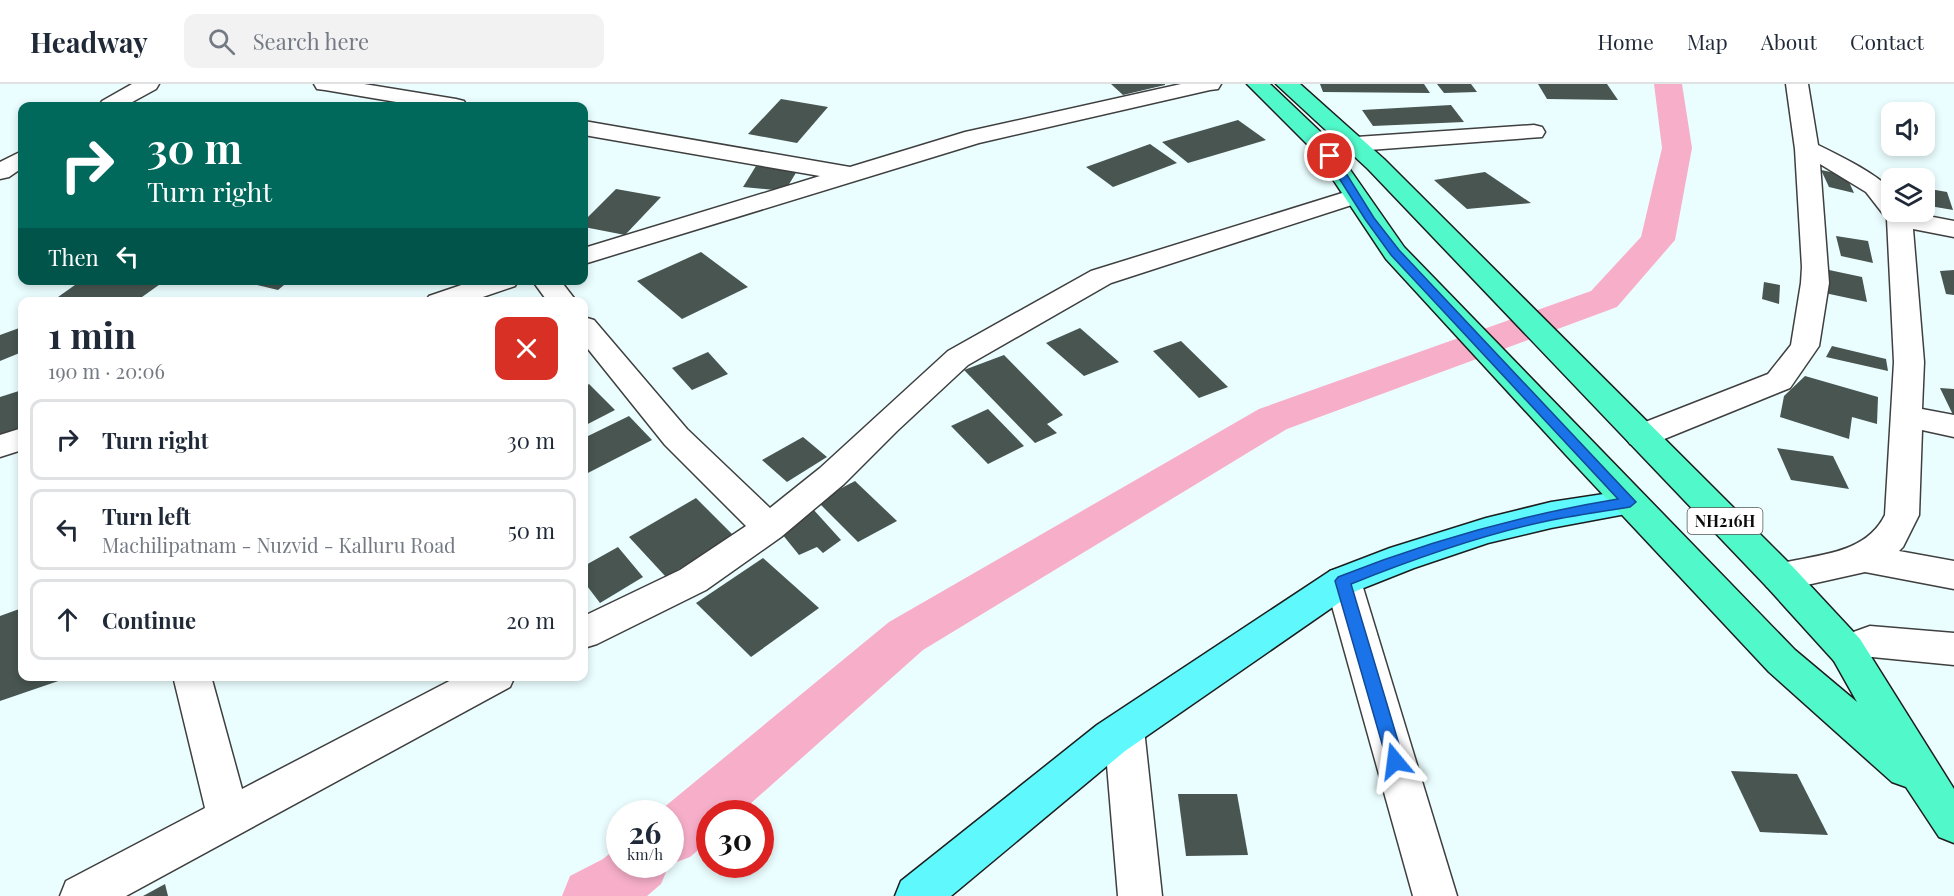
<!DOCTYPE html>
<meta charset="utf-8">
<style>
body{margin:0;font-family:"Playfair Display",serif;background:#f2f2f3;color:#1f2937;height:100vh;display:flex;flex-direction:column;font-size:22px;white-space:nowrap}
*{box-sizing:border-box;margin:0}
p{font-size:20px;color:#747a83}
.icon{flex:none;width:33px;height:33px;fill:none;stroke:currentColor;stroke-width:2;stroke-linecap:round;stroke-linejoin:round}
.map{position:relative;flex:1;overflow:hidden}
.panel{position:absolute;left:18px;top:213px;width:570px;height:384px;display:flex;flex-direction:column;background:#fff;border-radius:12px;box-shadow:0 3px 9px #0003}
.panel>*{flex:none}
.top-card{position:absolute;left:18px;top:18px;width:570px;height:183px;border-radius:12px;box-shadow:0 3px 9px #0003;background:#00695c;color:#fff;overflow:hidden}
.tools{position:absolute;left:1881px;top:18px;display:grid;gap:12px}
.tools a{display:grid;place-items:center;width:54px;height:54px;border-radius:12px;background:#fff;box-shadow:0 3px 9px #0003;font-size:30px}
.speed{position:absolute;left:606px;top:716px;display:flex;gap:12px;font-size:30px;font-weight:700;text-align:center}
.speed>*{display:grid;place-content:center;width:78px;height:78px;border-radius:50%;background:#fff;box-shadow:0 3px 9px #0003;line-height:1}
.speed small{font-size:15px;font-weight:400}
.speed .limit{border:9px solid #d22;background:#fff;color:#111}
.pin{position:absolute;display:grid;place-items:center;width:51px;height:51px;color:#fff;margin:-26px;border:3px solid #fff;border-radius:50%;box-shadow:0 2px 6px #0007}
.me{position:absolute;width:66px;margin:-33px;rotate:344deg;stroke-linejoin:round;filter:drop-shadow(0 0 4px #0008)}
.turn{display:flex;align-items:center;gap:21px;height:126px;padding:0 30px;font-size:27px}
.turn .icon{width:78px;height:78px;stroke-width:2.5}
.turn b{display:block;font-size:42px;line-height:51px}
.then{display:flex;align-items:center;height:57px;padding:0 30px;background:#0003;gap:12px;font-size:22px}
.round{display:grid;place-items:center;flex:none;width:63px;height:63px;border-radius:12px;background:#f2f2f3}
.overview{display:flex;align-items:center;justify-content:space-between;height:102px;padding:0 30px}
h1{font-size:36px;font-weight:700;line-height:45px}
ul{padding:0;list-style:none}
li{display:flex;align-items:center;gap:18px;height:81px;margin:0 12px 9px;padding:0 18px;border:3px solid #e0e1e3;border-radius:12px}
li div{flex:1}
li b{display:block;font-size:22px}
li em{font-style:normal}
header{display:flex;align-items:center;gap:36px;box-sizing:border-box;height:84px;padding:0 30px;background:#fff;border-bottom:2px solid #e0e1e3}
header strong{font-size:28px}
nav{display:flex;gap:33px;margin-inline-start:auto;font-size:21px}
.search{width:420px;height:54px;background:#f2f2f3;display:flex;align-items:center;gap:15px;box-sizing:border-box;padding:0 21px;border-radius:12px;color:#747a83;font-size:22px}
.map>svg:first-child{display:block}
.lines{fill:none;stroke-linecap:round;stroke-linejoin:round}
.canal{fill:#f7afc9;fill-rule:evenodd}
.building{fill:#485551}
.minor-casing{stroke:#3f3f3f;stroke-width:3}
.major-casing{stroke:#1d1d1d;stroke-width:3}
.highway-casing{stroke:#1d1d1d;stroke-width:3}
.minor{fill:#fff;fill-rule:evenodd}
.major{fill:#5ff8fc;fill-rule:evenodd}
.highway{fill:#51f8ca;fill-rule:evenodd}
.route{fill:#1a73e8;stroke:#114b97;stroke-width:1.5}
.labels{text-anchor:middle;stroke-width:6;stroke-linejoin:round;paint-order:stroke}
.shield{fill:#fff;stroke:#555;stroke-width:1.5}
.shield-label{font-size:16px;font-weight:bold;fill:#0c0c0c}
</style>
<header>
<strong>Headway</strong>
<div class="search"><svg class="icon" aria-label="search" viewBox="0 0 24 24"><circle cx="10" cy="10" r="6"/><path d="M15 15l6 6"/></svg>Search here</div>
<nav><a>Home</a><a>Map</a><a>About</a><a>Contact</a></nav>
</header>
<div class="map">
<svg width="1954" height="812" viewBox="0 0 1954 812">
<rect width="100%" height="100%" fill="#ebfeff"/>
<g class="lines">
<path class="canal" d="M1654,0H1682L1692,64L1675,156L1617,223L1287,345L923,566L740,729H710V756L690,773L669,781L661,800L647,812H562L570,792L603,775L620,761V780H670V729H657L889,538L1259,325L1591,207L1641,153L1662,64Z"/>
</g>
<g class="building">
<path d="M1111,0H1165V1L1123,11Z"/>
<path d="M1320,0H1424L1430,9L1323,8Z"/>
<path d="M1437,0H1471L1477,8L1444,9Z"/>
<path d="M1538,0H1607L1618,16L1547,15Z"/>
<path d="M781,15L828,23L797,59L748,50Z"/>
<path d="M1451,21L1464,38L1373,42L1362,26Z"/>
<path d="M1238,36L1266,56L1188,79L1162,58Z"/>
<path d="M1150,60L1177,79L1113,103L1086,83Z"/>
<path d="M756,82L797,87L785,107L743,103Z"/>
<path d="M1821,86L1846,91L1854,109L1829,103Z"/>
<path d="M1485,88L1531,119L1467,125L1434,96Z"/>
<path d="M1924,104L1947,108L1953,126L1924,121Z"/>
<path d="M616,105L661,113L625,151L584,143V137Z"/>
<path d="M1836,152L1868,157L1873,179L1841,172Z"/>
<path d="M701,168L748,203L682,235L637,197Z"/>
<path d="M1815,183L1862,193L1867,218L1820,208Z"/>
<path d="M1954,186V211L1946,210L1940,187Z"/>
<path d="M82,196H158L163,198L135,218H51Z"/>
<path d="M237,196H290L278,206Z"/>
<path d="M1764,198L1780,201L1779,220L1762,215Z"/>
<path d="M22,243V268L0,277V251Z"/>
<path d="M1080,244L1119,278L1084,292L1046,259Z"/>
<path d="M1181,257L1228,303L1199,314L1153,267Z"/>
<path d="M1832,262L1886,275L1888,287L1826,273Z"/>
<path d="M708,268L728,290L692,306L672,284Z"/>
<path d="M1004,271L1063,331L1047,340L1057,349L1035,359L964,286Z"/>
<path d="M1805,292L1878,313L1877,340L1852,333L1849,355L1780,333L1784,312Z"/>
<path d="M589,300L615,326L584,342V303Z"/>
<path d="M1940,304L1954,305V333Z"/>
<path d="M22,306V352L0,359V313Z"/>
<path d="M988,325L1024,362L988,380L951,342Z"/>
<path d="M629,332L652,356L584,391V354Z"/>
<path d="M803,353L827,373L787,398L762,376Z"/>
<path d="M1777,364L1833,372L1849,405L1791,396Z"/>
<path d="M855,397L897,437L858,458L817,417Z"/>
<path d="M696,414L734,452L666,493L629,453Z"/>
<path d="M812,424L841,456L823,469L817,463L799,471L778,445Z"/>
<path d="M618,463L643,493L600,519L584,498V482Z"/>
<path d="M763,474L819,524L751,573L696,519Z"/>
<path d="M22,524V592L70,593L0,617V532Z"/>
<path d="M1731,687L1797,690L1828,751L1760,748Z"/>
<path d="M1178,710H1237L1248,771L1186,772Z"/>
<path d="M165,800L168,812H143Z"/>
</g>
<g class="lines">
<defs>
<g id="minor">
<path d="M132,0H159L156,5L125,22H99L102,17Z"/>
<path d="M314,0H364L456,15L464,17L467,22H420L325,6L317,5Z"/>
<path d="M1181,0H1221L1218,5L1210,6L979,59L584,180V164L820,92L584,51V37L850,83L965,48Z"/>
<path d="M1786,0H1808L1818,61C1844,74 1870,86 1892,106V128H1907L1954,137V153L1913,145L1924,278L1922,325L1954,331V353L1922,346L1919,431L1903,463L1899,467L1954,477V505L1865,488L1780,507L1767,503L1762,493L1767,483C1809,470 1864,474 1885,431L1894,278L1887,135L1866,108L1820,80L1829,199L1819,262L1790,304L1652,360L1641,363L1630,360L1625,352L1630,344L1768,290L1791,261L1801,199L1802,183L1795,65Z"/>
<path d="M1534,41L1542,43L1545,48L1542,53L1356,67L1348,65L1344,60L1348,55L1356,53Z"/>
<path d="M22,67V84L9,93L0,95V78Z"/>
<path d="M1355,105L1364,107L1367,112L1364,117L1111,199L968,281L897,347L844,400L781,453L706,506L597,560L584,564V532L680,486L746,442L665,361L584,260V233L594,236L687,345L770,424L820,384L948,267L1091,187Z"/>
<path d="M476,196H518L515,202L468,218H425L429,212Z"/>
<path d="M532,196H560L577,218H548Z"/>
<path d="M22,344V366L0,373V351Z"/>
<path d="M1343,483L1356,487L1361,497L1457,812H1413L1325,497L1330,487Z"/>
<path d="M1870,542L1954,549V581L1872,573L1847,582L1834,577L1828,566L1834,555Z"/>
<path d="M173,592H211L242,705L459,592H515L510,603L126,812H60L66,797L205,724Z"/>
<path d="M1124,628L1138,633L1144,645L1162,812H1118L1104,645L1110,633Z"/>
</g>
<path id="major" d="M1630,406L1642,409L1647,418L1642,427L1551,444L1488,459L1414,484L1356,507L1125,667L951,812H895L901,797L1097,641L1330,487L1390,464L1486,434L1551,418Z"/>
<path id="highway" d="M1247,0H1270L1330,57L1404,163L1795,566L1857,618L1834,577L1767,503L1368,85L1276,0H1300L1384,75L1793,483L1860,555L1954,705V759L1939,753L1906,703L1892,698L1769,588L1566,371L1386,175L1314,67Z"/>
</defs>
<use href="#minor" class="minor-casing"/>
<use href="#major" class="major-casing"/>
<use href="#highway" class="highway-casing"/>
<use href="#minor" class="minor"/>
<use href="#major" class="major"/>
<use href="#highway" class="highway"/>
</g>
<path class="route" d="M1327,70H1334L1374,134L1399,166L1636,418L1630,423C1604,427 1578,431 1552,436C1483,450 1416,474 1351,500L1404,677L1401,682L1395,685L1389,682L1387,677L1335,497L1338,493C1429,457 1521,431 1618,415L1391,171L1365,135L1325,72Z"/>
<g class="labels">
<rect class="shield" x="1687.5" y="424" width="75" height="26" rx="4.5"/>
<g class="shield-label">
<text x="1725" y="443">NH216H</text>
</g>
</g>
</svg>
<div class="tools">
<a><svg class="icon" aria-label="sound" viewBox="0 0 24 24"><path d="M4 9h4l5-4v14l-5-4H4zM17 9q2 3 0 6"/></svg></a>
<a><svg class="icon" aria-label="layers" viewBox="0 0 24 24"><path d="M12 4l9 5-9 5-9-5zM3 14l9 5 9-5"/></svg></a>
</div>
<div class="speed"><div>26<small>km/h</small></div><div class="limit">30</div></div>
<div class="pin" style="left:1330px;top:72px;background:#d93025"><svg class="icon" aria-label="arrive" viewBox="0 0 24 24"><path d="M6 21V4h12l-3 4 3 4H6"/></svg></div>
<svg class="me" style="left:1395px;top:677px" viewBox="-20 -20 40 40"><path d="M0-17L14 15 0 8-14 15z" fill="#1a73e8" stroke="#fff" stroke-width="4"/></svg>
<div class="top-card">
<div class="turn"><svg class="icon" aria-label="right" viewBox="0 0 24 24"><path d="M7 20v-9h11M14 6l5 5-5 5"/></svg><div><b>30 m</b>Turn right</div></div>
<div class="then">Then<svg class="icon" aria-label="left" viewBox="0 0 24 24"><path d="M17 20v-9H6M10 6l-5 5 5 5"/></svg></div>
</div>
<section class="panel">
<div class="overview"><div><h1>1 min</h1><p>190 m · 20:06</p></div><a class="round" style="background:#d93025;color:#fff"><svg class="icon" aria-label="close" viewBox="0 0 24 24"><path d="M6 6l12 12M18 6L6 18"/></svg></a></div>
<ul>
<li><svg class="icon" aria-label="right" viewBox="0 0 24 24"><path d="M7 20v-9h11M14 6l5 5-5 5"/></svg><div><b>Turn right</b></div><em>30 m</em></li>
<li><svg class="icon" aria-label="left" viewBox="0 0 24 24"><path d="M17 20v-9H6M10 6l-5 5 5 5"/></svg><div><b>Turn left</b><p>Machilipatnam - Nuzvid - Kalluru Road</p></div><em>50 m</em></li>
<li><svg class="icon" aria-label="ahead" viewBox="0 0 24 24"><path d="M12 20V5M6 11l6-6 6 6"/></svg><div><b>Continue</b></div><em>20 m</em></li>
</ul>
</section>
</div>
